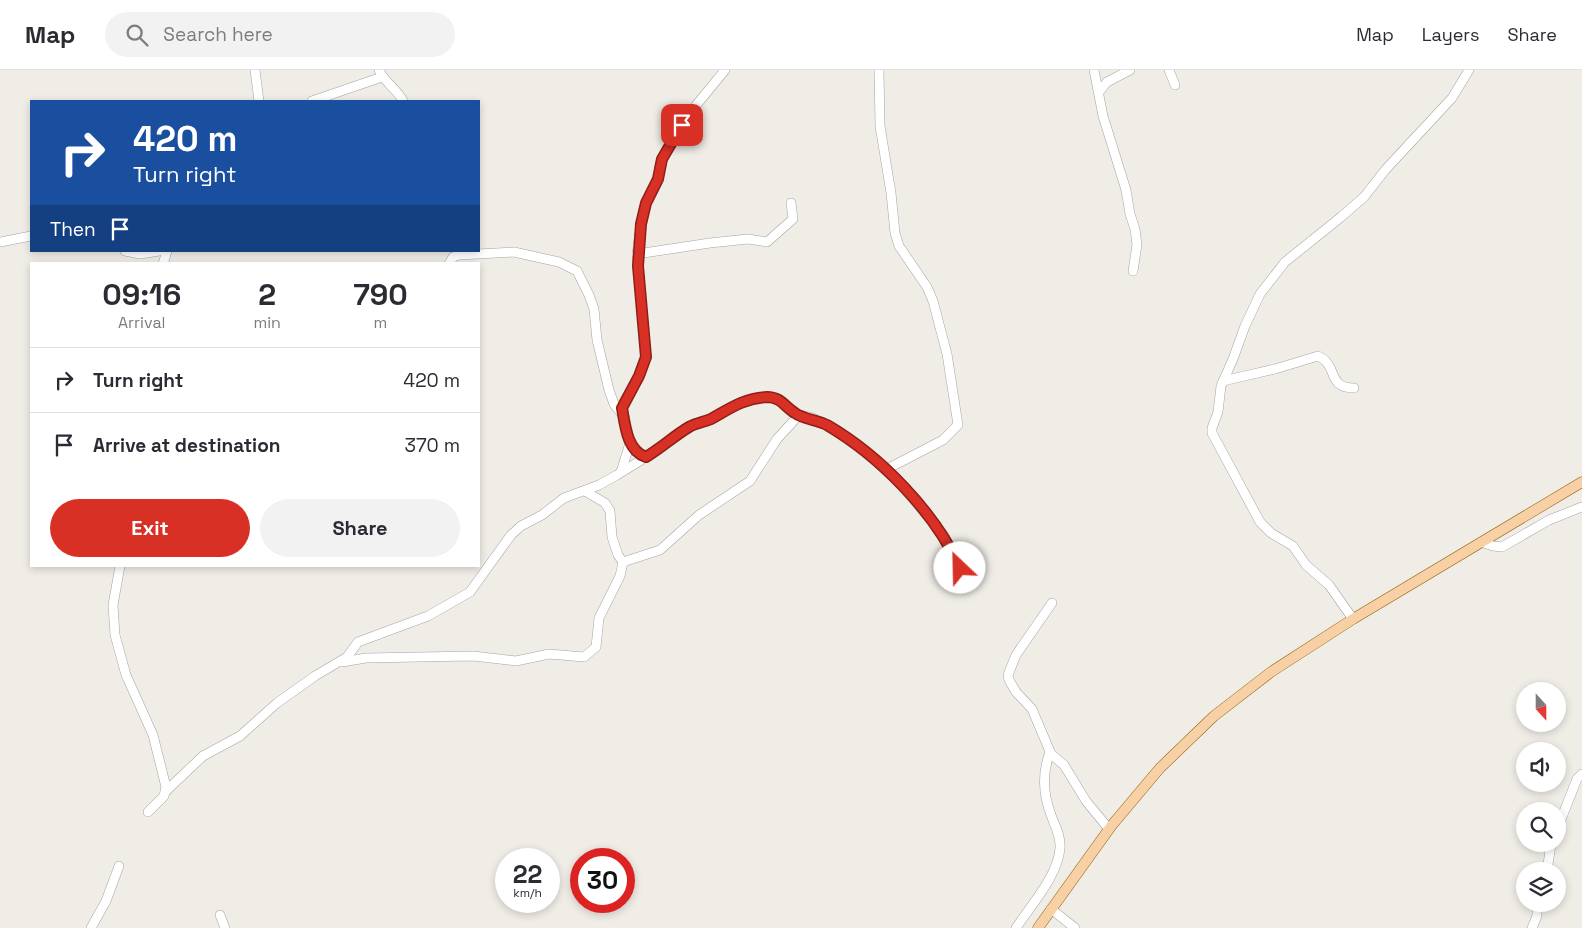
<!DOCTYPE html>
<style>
body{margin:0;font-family:"Space Grotesk",sans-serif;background:#f2f2f3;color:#2b2b33;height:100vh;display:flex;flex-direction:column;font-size:19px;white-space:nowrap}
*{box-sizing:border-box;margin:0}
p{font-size:16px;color:#7c7c81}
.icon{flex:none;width:28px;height:28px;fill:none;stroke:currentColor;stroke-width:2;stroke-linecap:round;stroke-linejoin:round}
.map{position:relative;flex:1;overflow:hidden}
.panel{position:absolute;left:30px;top:192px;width:450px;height:305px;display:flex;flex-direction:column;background:#fff;border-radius:0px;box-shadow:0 2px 8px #0003}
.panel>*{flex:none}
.banner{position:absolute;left:30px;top:30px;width:450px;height:152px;border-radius:0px;box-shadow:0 2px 8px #0003;background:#1a4fa0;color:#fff;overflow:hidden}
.needle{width:32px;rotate:159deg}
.buttons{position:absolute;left:1516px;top:612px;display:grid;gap:10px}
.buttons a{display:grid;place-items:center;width:50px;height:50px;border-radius:50%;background:#fff;box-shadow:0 2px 8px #0003;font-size:25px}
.speed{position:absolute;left:495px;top:778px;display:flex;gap:10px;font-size:25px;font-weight:700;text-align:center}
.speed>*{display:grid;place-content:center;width:65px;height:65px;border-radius:50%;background:#fff;box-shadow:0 2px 8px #0003;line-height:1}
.speed small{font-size:12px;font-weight:400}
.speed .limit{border:8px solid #d22;background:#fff;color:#111}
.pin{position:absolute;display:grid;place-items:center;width:42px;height:42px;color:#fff;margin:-21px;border-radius:10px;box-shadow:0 2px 8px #0006}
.me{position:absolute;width:55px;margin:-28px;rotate:336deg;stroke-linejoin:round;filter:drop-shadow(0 0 4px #0008)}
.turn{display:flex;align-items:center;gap:18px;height:105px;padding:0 20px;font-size:22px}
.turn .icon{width:65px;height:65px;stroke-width:2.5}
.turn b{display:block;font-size:35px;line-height:42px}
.then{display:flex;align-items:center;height:48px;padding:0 20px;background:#0003;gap:10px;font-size:19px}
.eta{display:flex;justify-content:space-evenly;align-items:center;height:85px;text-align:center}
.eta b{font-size:30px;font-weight:800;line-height:35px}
.primary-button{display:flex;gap:10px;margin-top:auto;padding:10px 20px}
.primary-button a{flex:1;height:58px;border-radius:30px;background:#d93025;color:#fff;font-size:20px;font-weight:800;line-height:58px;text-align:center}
.primary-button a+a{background:#f2f2f3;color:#2b2b33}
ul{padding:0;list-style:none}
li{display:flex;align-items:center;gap:15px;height:65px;padding:0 20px;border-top:1px solid #e1e1e2}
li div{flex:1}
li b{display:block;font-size:19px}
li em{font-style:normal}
header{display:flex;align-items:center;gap:30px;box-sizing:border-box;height:70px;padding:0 25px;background:#fff;border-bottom:1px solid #e1e1e2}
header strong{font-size:24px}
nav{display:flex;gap:28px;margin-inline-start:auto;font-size:18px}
.search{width:350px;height:45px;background:#f2f2f3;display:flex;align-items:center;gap:12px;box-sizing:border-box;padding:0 18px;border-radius:28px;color:#7c7c81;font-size:19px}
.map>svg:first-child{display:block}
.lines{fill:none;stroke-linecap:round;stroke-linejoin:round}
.minor-casing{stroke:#a4a4a4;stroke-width:10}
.major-casing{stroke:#935f09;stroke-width:11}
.minor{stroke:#fff;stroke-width:9}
.major{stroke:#f7d0a5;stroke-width:10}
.route-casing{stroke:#8d1f18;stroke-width:12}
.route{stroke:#d93025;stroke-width:9}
</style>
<header>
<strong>Map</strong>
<div class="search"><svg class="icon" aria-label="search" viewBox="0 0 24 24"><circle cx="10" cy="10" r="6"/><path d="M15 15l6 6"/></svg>Search here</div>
<nav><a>Map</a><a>Layers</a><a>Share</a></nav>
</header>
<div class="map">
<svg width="1582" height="858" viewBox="0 0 1582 858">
<rect width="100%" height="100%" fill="#f0ede7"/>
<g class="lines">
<defs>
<g id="minor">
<path d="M255,0L259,31"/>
<path d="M379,0C384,12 397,19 403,31"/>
<path d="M879,0L880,56L891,123L895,163L899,176L927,217L933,231L947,284L958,355L943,370L885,400"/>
<path d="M1094,0L1103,46L1126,120L1130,144L1135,159L1137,175L1133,201"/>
<path d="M1169,0L1175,15"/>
<path d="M1099,22L1107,12L1130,0"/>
<path d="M312,31L382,7"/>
<path d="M0,172L31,166"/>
<path d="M125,181L140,184L159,181"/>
<path d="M637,184L710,173L748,169L767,172L793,149L791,133"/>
<path d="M163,194L167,181"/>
<path d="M449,194L453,187L459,185L514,182L559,192L577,201L589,225L594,239L597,270L609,320L614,334L624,347"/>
<path d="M1223,311L1275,299L1318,286C1339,295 1326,318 1354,318"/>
<path d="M621,402L630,373L622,335L639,306L646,287L637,184L641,154L646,133L658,109L660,94L667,79L689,44L725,0"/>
<path d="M1481,472L1493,476L1502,477L1549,450L1582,437"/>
<path d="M623,492L660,480L699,445L750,411L777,369L799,345"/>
<path d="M120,496L113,535L115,565L126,605L153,665L166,717L164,726L148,742"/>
<path d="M1052,533L1016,585L1008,605L1009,610L1016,622L1032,639L1051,684L1064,695L1086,731L1109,759"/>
<path d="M1353,549L1329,515L1306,495L1293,476L1271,463L1260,452L1212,363V358L1218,342L1221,316L1233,289L1245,256L1260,224L1285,192L1341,147L1364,127L1386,99L1452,28L1469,0"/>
<path d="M342,592L366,588L473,586L516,591L549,584L584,587L596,577L599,548L620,506L623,492L618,485L612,467L610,441L605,433L585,421"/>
<path d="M166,721L203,686L240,666L277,633L315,606L347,587L358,572L428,546L470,522L511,465L521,456L542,445L564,428L599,415L617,405L659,379L690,356L709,350L740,333L766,327L779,329L795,344L813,348L828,356L864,381L896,409L943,464L959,498"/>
<path d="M1558,757L1577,709L1582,704"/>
<path d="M1547,801L1551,774"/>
<path d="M1051,839L1075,858"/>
<path d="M220,845L225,858"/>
<path d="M91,858L106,831L119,796"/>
<path d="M1016,858C1031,835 1058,806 1060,778C1061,766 1055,756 1051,745C1043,724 1042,703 1050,682"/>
<path d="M1532,858L1537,846V834"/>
</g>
<path id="major" d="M1038,858L1112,755L1160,698L1214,646L1271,602L1353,549L1582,412"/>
</defs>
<use href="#minor" class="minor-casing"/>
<use href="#major" class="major-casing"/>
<use href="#minor" class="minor"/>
<use href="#major" class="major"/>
</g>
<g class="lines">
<defs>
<path id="route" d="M682,55L662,89L658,109L646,133L641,154L638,196L646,287L639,306L622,338C625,355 627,381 646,387C661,378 674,366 689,357C696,353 704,352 711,349C729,339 744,328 767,327C781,327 785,337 795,343C803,349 817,350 827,355C880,386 935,442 960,498"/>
</defs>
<use href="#route" class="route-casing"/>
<use href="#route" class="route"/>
</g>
</svg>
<div class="buttons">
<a><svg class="needle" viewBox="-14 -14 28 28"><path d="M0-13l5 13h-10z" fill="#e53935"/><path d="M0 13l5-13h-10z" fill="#7c7c81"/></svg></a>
<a><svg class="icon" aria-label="sound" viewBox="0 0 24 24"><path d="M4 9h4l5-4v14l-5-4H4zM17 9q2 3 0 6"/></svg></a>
<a><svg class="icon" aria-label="search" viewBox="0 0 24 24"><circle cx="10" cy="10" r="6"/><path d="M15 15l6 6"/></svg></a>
<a><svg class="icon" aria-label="layers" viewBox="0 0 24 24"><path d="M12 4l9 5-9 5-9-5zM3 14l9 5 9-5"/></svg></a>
</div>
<div class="speed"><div>22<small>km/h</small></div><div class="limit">30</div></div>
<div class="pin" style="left:682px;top:55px;background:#d93025"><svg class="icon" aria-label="arrive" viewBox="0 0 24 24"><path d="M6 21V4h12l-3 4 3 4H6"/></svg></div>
<svg class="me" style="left:960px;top:498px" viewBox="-20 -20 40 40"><circle r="19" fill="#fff"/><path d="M0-13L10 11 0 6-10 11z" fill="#d93025"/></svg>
<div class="banner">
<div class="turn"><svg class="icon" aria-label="right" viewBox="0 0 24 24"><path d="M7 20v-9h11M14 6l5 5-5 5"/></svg><div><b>420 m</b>Turn right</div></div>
<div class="then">Then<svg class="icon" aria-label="arrive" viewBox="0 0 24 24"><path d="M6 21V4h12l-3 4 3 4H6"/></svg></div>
</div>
<section class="panel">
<div class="eta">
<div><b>09:16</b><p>Arrival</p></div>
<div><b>2</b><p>min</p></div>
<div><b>790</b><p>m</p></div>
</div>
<ul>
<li><svg class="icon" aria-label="right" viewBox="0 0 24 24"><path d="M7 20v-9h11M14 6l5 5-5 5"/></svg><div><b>Turn right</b></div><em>420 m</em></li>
<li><svg class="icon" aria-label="arrive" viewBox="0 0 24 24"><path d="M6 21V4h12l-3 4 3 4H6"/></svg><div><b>Arrive at destination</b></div><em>370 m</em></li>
</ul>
<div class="primary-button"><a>Exit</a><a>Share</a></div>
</section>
</div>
